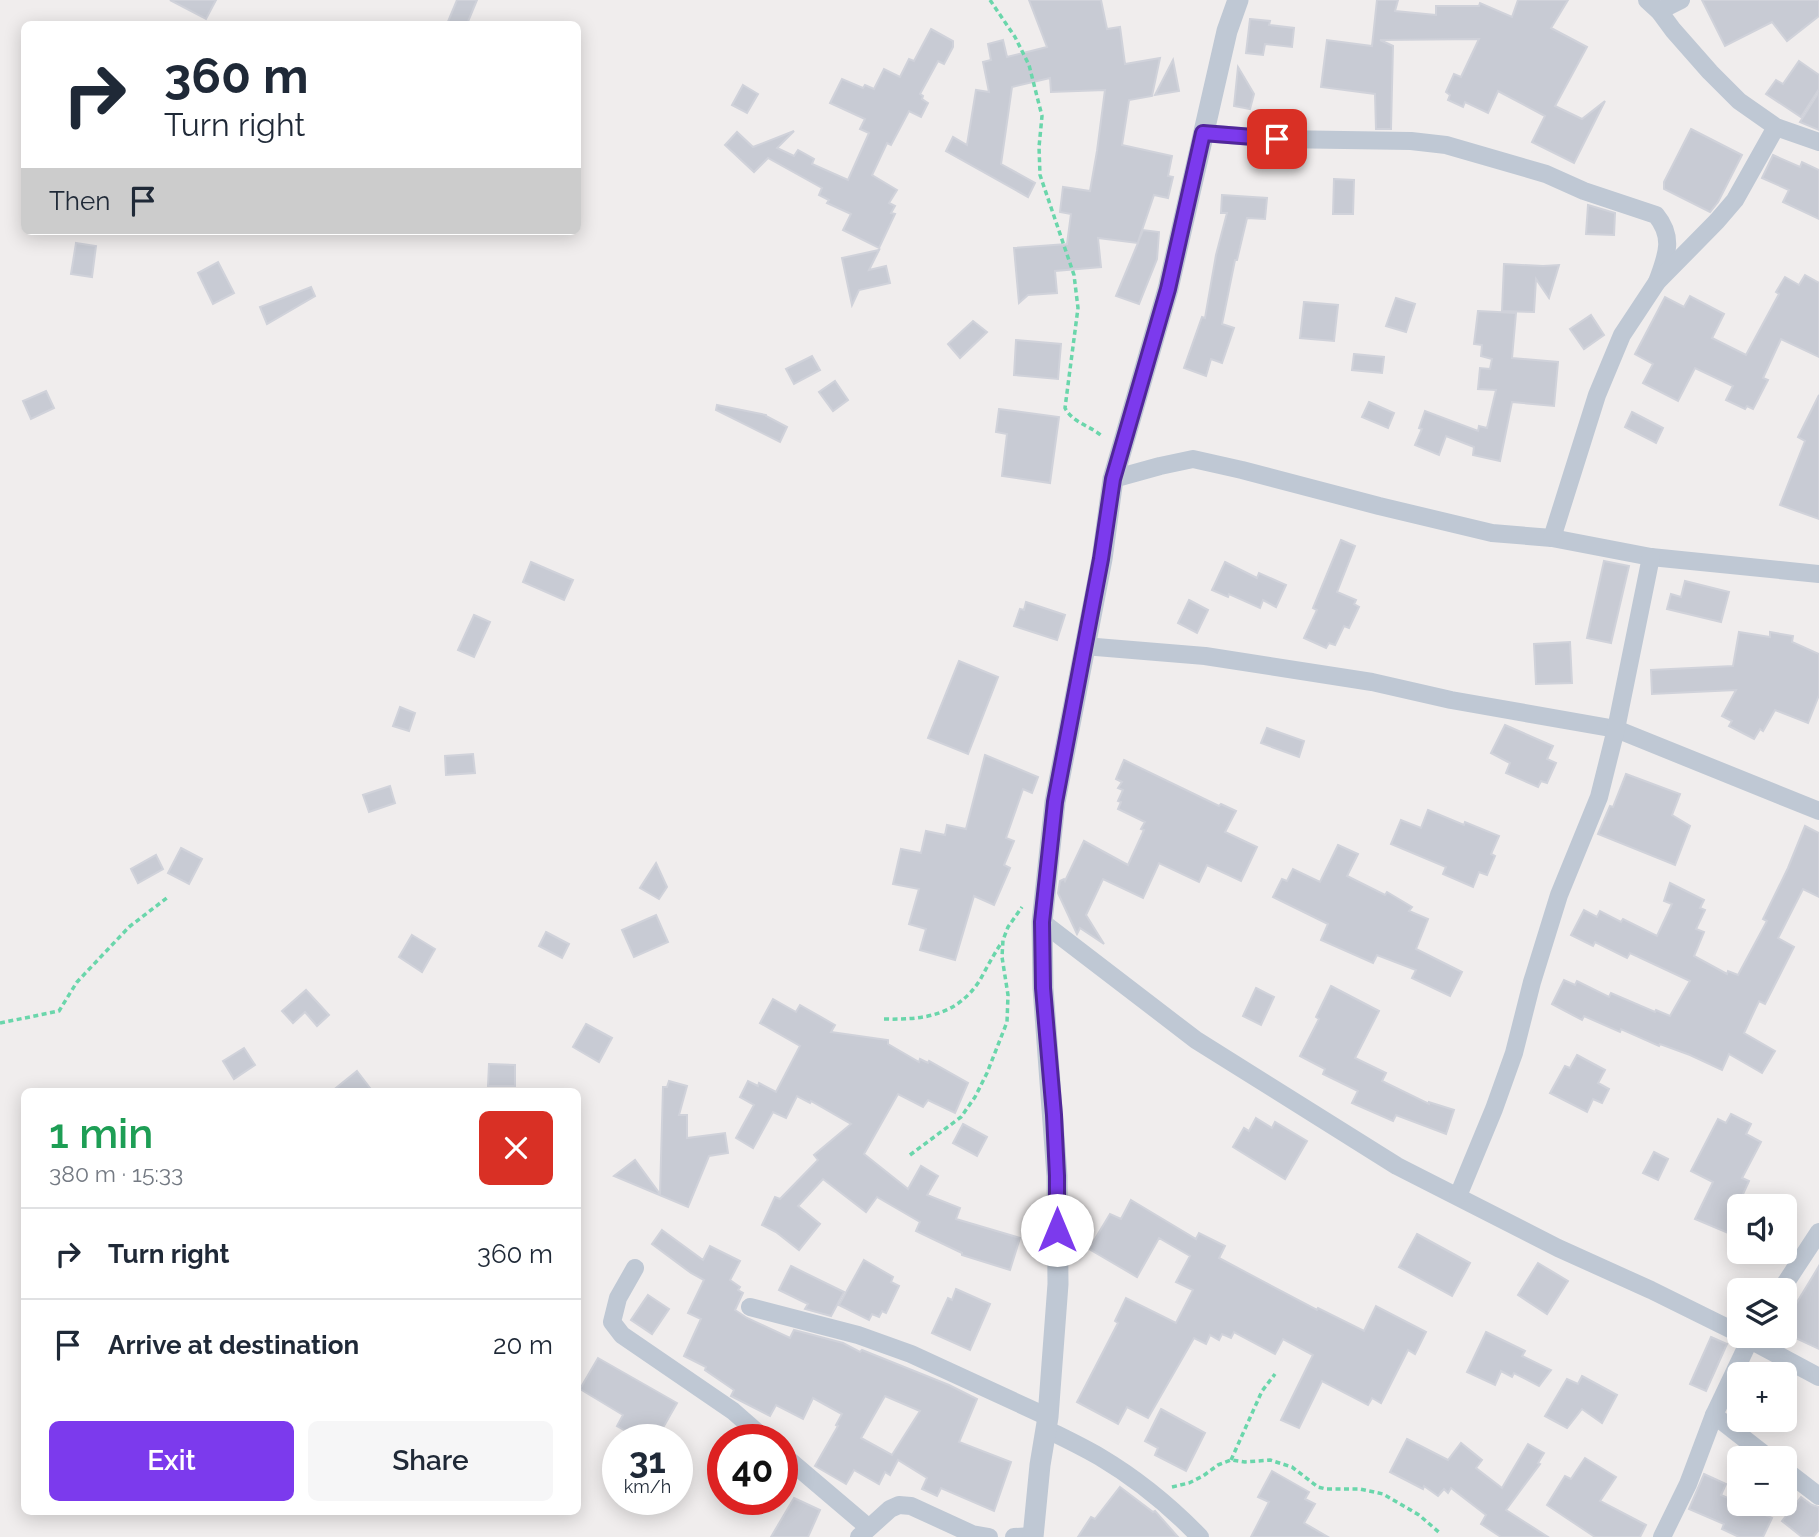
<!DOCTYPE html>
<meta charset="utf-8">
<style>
body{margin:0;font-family:Raleway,sans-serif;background:#f6f6f7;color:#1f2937;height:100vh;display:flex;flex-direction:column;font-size:26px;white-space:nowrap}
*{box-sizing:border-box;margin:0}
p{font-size:23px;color:#747a83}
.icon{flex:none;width:38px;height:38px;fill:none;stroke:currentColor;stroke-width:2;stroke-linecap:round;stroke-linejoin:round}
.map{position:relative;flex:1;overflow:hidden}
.sheet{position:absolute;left:21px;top:1088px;width:560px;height:427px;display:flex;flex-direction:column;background:#fff;border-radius:10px;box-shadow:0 4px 18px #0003}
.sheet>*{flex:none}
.top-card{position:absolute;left:21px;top:21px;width:560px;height:214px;border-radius:10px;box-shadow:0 4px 18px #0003;background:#fff;color:#1f2937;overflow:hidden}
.tools{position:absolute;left:1727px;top:1194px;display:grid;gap:14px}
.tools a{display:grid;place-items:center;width:70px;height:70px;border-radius:10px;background:#fff;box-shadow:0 4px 18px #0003;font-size:35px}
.speed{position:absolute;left:602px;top:1424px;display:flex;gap:14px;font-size:35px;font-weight:700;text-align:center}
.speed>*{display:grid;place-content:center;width:91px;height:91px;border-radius:50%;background:#fff;box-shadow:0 4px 18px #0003;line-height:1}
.speed small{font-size:18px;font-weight:400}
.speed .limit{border:10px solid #d22;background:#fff;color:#111}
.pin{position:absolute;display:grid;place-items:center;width:60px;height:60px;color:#fff;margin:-30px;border-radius:14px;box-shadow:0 4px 10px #0006}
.me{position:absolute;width:77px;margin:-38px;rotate:0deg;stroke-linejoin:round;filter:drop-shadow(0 0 5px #0008)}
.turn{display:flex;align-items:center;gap:24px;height:147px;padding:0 28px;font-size:32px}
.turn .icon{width:91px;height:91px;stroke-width:2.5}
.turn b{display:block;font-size:49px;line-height:60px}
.then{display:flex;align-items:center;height:66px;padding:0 28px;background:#0003;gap:14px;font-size:26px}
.round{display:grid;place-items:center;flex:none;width:74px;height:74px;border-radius:10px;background:#f6f6f7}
.head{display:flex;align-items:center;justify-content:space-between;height:119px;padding:0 28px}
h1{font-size:42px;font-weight:600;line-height:52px;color:#1e9e55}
.action{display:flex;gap:14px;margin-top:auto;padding:14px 28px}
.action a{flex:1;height:80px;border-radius:10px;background:#7c3aed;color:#fff;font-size:28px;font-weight:600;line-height:80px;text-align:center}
.action a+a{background:#f6f6f7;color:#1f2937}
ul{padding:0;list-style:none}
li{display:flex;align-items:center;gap:21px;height:91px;padding:0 28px;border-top:2px solid #e0e1e3}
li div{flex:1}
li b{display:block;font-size:26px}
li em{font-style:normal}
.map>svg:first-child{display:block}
.building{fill:#c8cbd4;stroke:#d0d2da;stroke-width:2;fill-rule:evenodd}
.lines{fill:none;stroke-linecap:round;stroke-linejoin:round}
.path{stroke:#6ad6ab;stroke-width:3.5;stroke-dasharray:5 3.5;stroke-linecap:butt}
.minor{stroke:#bfc8d4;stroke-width:18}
.tertiary{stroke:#bfc8d4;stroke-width:21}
.route-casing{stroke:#51269a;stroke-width:18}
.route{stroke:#7c3aed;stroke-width:12}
</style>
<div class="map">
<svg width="1819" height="1537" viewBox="0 0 1819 1537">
<rect width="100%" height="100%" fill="#f0eded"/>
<g class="building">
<path d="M170,0H216L206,19Z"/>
<path d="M457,0H477L467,24H447Z"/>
<path d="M1029,0H1101L1107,29L1120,27L1125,64L1160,58L1152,96L1129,100L1122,145L1172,156L1168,176L1173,177L1168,198L1154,195L1138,242L1143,230L1159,232L1157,259L1139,304L1116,296L1138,243L1098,238L1101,267L1055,271L1057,293L1028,295L1019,303L1014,248L1067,244L1071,214L1060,212L1063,187L1090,191L1097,151L1105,90L1051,92L1050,78L1012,87L1001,164L1035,183L1028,197L946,151L953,137L967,145L976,90L989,92L983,62L991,60L988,44L1003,40L1007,57L1047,47Z"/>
<path d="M1377,0H1398L1395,11L1436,15V6H1479L1480,3L1512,17L1518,0H1568L1551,28L1587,47L1555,106L1582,119L1605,101L1574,163L1532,142L1545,116L1498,91L1488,113L1465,102L1463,107L1448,100L1450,95L1446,92L1454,74L1461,77L1479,39L1380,40L1393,46L1391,129H1376L1375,94L1321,87L1327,40L1372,46Z"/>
<path d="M1702,0H1819V16L1787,41L1772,22L1725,46Z"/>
<path d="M1250,19L1270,21L1269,25L1294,28L1292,47L1265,44L1263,55L1246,53Z"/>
<path d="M931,29L953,41V47L944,64L938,61L920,94L923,96L922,99L928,103L921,117L909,111L891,145L887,143L872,175L897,190L889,203L895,206L891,213L895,214L879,248L843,230L851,214L827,203L829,200L819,195L822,188L768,158L754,172L725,145L737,132L753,147L794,131L777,148L794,156L798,150L814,159L812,164L848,180L869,133L860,129L865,119L830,103L842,79L863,88L865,85L874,89L884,69L900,77L909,59L914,61Z"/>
<path d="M1173,60L1179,91L1155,95Z"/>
<path d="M1799,61L1819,75V89L1801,117L1766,94L1776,80L1783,84Z"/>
<path d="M1238,67L1254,94L1250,109L1234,106Z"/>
<path d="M743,85L758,94L747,113L732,105Z"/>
<path d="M1819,92V130L1800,122Z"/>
<path d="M1691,129L1742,155L1718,202L1710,212L1664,189V182Z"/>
<path d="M1773,155L1800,167L1802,162L1819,170V219L1783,202L1789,190L1762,178Z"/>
<path d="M1334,179L1354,180L1353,214H1333Z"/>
<path d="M1222,195L1267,198L1265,219L1247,218L1237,260H1235L1222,324L1234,328L1222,363L1211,359L1206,376L1184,368L1202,317L1205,318L1216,255L1227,213H1221Z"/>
<path d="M1588,205L1615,213L1614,235L1586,234Z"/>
<path d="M76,243L96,246L92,277L71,274Z"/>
<path d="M879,250L869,270L886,266L890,283L859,290L852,305L842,258Z"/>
<path d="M218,262L234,293L213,304L198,273Z"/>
<path d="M1504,264L1543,266L1559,265L1549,298L1536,279L1534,312L1502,311Z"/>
<path d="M1805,275L1819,283V357L1781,339L1763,378L1768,380L1753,409L1747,406L1745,409L1726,400L1733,386L1695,368L1678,401L1643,383L1653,364L1635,354L1665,297L1684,307L1690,296L1724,314L1712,338L1746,355L1779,294L1776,292L1785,277L1799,285Z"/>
<path d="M311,287L315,296L267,324L260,307Z"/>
<path d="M1396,298L1415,304L1406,332L1386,326Z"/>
<path d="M1304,302L1338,305L1334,341L1300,338Z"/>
<path d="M1478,311L1516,313L1512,358L1558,362L1554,406L1512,402L1500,461L1473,455L1474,447L1446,436L1439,455L1415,445L1422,429L1419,428L1425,411L1478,431L1479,426L1487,428L1496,390L1478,389L1480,368L1490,369L1492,359L1481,356L1482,345L1474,344Z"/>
<path d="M1591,315L1604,335L1584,349L1570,329Z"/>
<path d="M973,321L987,332L960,358L948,344Z"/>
<path d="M1016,340L1061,344L1058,379L1014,375Z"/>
<path d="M1354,354L1384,357L1382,373L1352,370Z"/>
<path d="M812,356L820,370L794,384L786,369Z"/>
<path d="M835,381L848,400L833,411L819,392Z"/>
<path d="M46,391L54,408L31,419L23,401Z"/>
<path d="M1819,395V519L1780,505L1805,441L1798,437Z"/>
<path d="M1369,402L1394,413L1388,428L1362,417Z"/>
<path d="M717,405L766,415V416L787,427L780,442L716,410Z"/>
<path d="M999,409L1059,417L1050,483L1002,476L1007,434L996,432Z"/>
<path d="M1632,412L1663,428L1656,443L1625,427Z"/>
<path d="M1341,540L1355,546L1337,592L1356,600L1354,604L1359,607L1349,628L1344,626L1335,645L1329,643L1326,648L1304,638L1317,610L1313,608Z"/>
<path d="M1604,561L1629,566L1611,643L1587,638Z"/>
<path d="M531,562L573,580L564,600L523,582Z"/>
<path d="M1225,562L1257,578L1259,573L1286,585L1276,607L1263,600L1260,608L1229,594L1228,597L1212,590Z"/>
<path d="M1685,581L1729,592L1721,622L1667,609L1671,594L1681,597Z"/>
<path d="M1189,600L1208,610L1197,633L1178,623Z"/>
<path d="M1026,602L1065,615L1057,640L1014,626L1020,609L1024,610Z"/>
<path d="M474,615L490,622L474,657L458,650Z"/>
<path d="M1739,632L1770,637V632L1793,636L1792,642L1819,654V695L1808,723L1775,710L1763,731L1760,729L1754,739L1729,726L1732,721L1722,716L1736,690L1652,694L1651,670L1733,666Z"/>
<path d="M1570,642L1572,683L1536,684L1534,644Z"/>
<path d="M959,661L998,677L968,754L928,738Z"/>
<path d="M400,707L415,713L409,731L393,726Z"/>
<path d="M1505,725L1553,746L1547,759L1556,763L1547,783L1541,781L1538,787L1506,773L1510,763L1491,753Z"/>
<path d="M1267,728L1304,741L1299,757L1261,743Z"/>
<path d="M473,754L475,773L446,775L445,756Z"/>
<path d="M985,755L1038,777L1032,793L1023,789L1006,838L1014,841L1004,865L1010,868L994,905L974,896L955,960L920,950L926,929L909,924L919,889L893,884L901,849L921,853L926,831L945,835L947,825L966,829Z"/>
<path d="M1124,760L1219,806L1221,804L1236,811L1225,832L1257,847L1241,881L1207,865L1199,882L1159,863L1143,898L1103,879L1086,915L1104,944L1080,928L1077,934L1058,893L1060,881L1064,879L1065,881L1084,841L1128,865L1144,830L1141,829L1145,822L1118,809L1121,802L1118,801L1123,790L1118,788L1122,782L1116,779Z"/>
<path d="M1626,774L1680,794L1672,815L1690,826L1675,865L1598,834L1610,806L1613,807Z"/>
<path d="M390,786L395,803L369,812L363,795Z"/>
<path d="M1428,810L1464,825L1465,822L1499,836L1491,854L1495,856L1487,875L1479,872L1473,887L1443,874L1446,867L1391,844L1401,820L1421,828Z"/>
<path d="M1805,826L1819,833V897L1803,889L1778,938L1794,947L1765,1004L1759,1001L1744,1033L1775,1051L1762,1073L1729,1054L1722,1070L1690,1055L1660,1044L1659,1046L1621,1029L1620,1032L1584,1016L1582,1020L1552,1004L1564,980L1575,985L1577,981L1609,997L1611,993L1655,1012L1656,1010L1670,1016L1690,981L1630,953L1627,958L1595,942L1593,946L1571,935L1584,910L1597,917L1600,911L1621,922L1623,919L1657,936L1672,904L1664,901L1670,883L1704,900L1700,908L1705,910L1696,929L1704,932L1694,956L1727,974L1728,971L1738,975L1767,921L1763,919L1788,868Z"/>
<path d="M1338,845L1358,854L1347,876L1385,895L1387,892L1412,907L1409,911L1428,919L1416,949L1462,972L1450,996L1412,978L1416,970L1377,955L1373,963L1321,940L1328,924L1273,897L1282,879L1287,881L1293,869L1320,882Z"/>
<path d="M181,848L202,859L189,884L168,873Z"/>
<path d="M156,855L163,869L138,883L131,869Z"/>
<path d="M656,863L667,887L659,899L640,888Z"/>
<path d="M656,915L668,942L634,957L622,930Z"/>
<path d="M546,932L569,944L562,958L539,946Z"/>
<path d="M412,935L435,949L422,972L399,957Z"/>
<path d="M1331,986L1379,1011L1355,1058L1386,1073L1382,1081L1429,1104V1102L1454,1110L1446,1134L1396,1115L1393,1121L1352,1103L1358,1091L1323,1074L1325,1069L1300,1056L1319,1019L1316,1017Z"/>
<path d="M1256,988L1274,997L1261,1025L1243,1016Z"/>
<path d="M306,990L329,1015L317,1026L305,1012L293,1023L282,1011Z"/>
<path d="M773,999L796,1012L800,1005L835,1025L831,1032L888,1040V1044L919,1062L920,1059L928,1063L929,1061L968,1083L955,1113L928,1100L923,1107L898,1094L864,1154L908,1189L921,1166L938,1176L927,1195L960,1208L956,1219L1020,1238L1010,1270L962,1255V1253L916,1231L920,1222L877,1197L866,1212L823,1179L798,1206L820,1224L799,1250L776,1232L762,1225L775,1197L780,1199L818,1160L814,1155L851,1124L811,1101L810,1103L797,1096L786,1118L773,1112L753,1148L736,1138L754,1105L740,1097L748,1081L758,1086L759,1083L776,1092L800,1046L760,1023Z"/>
<path d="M586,1024L612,1038L599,1062L573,1047Z"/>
<path d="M244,1048L255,1065L234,1079L223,1061Z"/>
<path d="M1577,1055L1605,1070L1598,1083L1609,1089L1602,1103L1593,1099L1587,1112L1550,1093L1565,1066L1570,1068Z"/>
<path d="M489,1064L515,1065V1086H488Z"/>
<path d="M357,1071L373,1092H331Z"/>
<path d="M669,1081L687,1086L679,1115H687V1138L725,1133L728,1153L709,1156L688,1207L614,1176L635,1160L660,1194L663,1087H667Z"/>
<path d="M1731,1114L1751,1124L1746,1134L1761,1142L1742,1178L1749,1181L1733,1216L1740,1219V1238L1695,1219L1713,1182L1691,1171L1718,1119L1726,1123Z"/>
<path d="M1256,1118L1272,1128L1275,1122L1307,1141L1285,1179L1233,1147L1244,1128L1249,1131Z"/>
<path d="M963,1124L987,1137L977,1156L953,1143Z"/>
<path d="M1654,1152L1668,1159L1658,1180L1643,1173Z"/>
<path d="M1131,1200L1196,1239L1199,1233L1225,1246L1219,1258L1317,1310L1318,1308L1364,1331L1376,1306L1426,1332L1415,1354L1408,1350L1381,1403L1372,1398L1368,1405L1322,1381L1299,1428L1281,1420L1313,1355L1283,1339L1275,1354L1234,1332L1231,1338L1222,1334L1219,1340L1210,1335L1206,1344L1194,1338L1148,1418L1127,1407L1118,1424L1077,1402L1118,1323L1115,1321L1126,1298L1176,1323L1193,1290L1176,1282L1190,1256L1159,1238L1137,1277L1089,1249L1110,1214L1121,1219Z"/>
<path d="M662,1230L703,1260L710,1246L740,1261L730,1280L740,1287L738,1290L743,1293L735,1310L747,1318L790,1338L794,1330L843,1343L860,1352L862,1350L949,1385L977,1399L959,1442L1011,1462L994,1511L941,1488L937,1496L922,1489L927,1478L898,1460L890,1475L885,1472L879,1484L854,1470L846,1484L815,1466L838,1426L836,1425L842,1414L813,1398L803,1419L776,1405L770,1416L731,1396L734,1390L705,1370L706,1367L684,1356L701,1319L688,1313L704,1280L691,1273L652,1244ZM885,1396L920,1411L892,1455L861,1438Z"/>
<path d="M1417,1234L1470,1263L1452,1296L1399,1267Z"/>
<path d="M864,1260L893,1277L891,1282L899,1286L886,1313L882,1311L879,1317L872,1314L869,1320L839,1305Z"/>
<path d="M1538,1263L1568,1281L1547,1314L1518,1295Z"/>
<path d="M791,1266L844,1292L831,1316L805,1309L808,1304L779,1290Z"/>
<path d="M1819,1266V1349L1785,1333V1322Z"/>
<path d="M956,1289L990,1304L970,1350L932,1333L948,1298L952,1300Z"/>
<path d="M648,1295L669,1309L652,1334L631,1320Z"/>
<path d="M1486,1332L1525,1351L1522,1356L1551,1370L1539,1386L1514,1373L1512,1377L1501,1371L1495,1385L1467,1372Z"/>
<path d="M1711,1337L1727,1344L1706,1391L1690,1384Z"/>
<path d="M598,1358L677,1403L656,1440H642L617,1426L623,1415L580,1389Z"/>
<path d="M1582,1376L1617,1395L1602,1423L1582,1409L1567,1428L1545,1416L1567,1379L1578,1384Z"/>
<path d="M1161,1409L1205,1433L1186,1471L1155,1455L1158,1448L1145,1441Z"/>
<path d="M1407,1439L1448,1460L1461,1443L1482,1460L1476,1468L1502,1488L1528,1444L1544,1453L1538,1463L1540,1464L1506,1510L1548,1537H1501L1481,1524L1486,1515L1451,1488L1448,1493L1444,1489L1438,1496L1424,1486L1423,1489L1390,1472Z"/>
<path d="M1585,1458L1616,1477L1600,1501L1646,1525L1640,1537H1595L1547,1505L1565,1476L1571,1479Z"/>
<path d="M1272,1471L1309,1492L1305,1499L1315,1504L1304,1523L1328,1537H1251L1269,1502L1258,1497Z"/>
<path d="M1704,1474L1726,1484L1721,1495L1772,1518L1763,1537H1739L1722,1529L1724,1524L1689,1509Z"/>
<path d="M1120,1487L1153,1512L1155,1511L1178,1537H1078L1091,1517L1095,1519Z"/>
<path d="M1801,1497L1812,1505L1819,1507V1530L1813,1537H1802L1782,1521Z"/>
<path d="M794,1498L820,1510L808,1537H771Z"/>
</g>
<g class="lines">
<g class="path">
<path d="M990,0L1015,37L1029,65L1042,116L1039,147L1040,175L1074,275L1078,308L1065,408C1073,423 1091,426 1103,437"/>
<path d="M884,1019C923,1020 957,1016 980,980C987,967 994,954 1002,942"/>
<path d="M0,1023L59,1011L77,982L129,927L168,897"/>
<path d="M910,1155L961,1117L975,1097L987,1073L1007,1022L1008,995L1002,957L1003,940L1008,927L1022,907"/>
<path d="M1231,1460L1262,1391L1275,1374"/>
<path d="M1172,1487L1189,1483L1203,1476L1218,1465L1231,1460L1245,1462L1270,1460L1292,1467L1318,1487L1326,1489H1360L1383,1494L1419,1515L1441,1534"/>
</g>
<g class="minor">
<path d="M1647,0L1659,11L1673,30L1710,72L1739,101L1776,127L1819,142"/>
<path d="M1659,11L1681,0"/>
<path d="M1203,133L1277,139L1411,141L1446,145L1546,174L1584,191L1656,215C1675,238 1666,257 1657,282"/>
<path d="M1113,479L1160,466L1193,459L1242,470L1379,506L1492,533L1552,538L1651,557L1819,574"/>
<path d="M1552,538L1597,395L1622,335L1657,282L1717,221L1735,200L1776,127"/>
<path d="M1084,646L1205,656L1372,682L1451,700L1616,729L1819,811"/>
<path d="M1042,922L1196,1040L1397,1166L1558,1248L1651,1290L1740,1334"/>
<path d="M1458,1196L1494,1109L1514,1053L1532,982L1559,895L1599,797L1616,729L1651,557"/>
<path d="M635,1268L618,1298L612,1322L622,1335L733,1411L766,1440"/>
<path d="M1781,1290L1819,1232"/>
<path d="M750,1307L858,1335L911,1354L1048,1417"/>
<path d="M1741,1335L1819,1377"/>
<path d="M1714,1415L1769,1458"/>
<path d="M1046,1429C1064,1438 1083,1447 1100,1457C1137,1479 1170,1506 1200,1537"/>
<path d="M782,1454L868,1527"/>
<path d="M1785,1470L1819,1496"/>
<path d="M859,1537L890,1509L899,1505L911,1506L972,1534L989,1537"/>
<path d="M1014,1537L1033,1536"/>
<path d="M1662,1537L1688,1484L1714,1415L1752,1335"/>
</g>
<path class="tertiary" d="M1033,1537L1040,1465L1048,1417L1058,1284L1057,1176L1043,988L1042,922L1055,802L1102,559L1113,479L1168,289L1227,31L1238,0"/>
</g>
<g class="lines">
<defs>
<path id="route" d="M1057,1230V1176L1054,1115L1043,988L1042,922L1055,802L1101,559L1113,479L1168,289L1203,133L1277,139"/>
</defs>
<use href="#route" class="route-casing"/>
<use href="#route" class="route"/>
</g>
</svg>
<div class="tools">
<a><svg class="icon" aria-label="sound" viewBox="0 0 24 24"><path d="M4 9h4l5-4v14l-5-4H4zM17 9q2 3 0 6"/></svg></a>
<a><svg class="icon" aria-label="layers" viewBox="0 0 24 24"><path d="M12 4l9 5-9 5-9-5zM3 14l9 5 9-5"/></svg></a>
<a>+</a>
<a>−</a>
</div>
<div class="speed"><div>31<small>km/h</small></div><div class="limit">40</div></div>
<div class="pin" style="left:1277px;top:139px;background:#d93025"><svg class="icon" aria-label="arrive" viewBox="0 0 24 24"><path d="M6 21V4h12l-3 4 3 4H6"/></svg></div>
<svg class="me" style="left:1057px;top:1230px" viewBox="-20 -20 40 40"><circle r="19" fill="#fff"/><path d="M0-13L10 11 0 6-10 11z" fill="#7c3aed"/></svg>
<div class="top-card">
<div class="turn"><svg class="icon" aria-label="right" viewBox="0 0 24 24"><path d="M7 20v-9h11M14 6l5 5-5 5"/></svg><div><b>360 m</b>Turn right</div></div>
<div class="then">Then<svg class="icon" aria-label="arrive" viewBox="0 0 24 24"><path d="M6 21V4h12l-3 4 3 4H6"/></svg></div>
</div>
<section class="sheet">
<div class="head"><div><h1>1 min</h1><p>380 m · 15:33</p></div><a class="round" style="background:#d93025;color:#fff"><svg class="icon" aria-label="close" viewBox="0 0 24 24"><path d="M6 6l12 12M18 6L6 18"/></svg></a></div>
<ul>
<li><svg class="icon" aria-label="right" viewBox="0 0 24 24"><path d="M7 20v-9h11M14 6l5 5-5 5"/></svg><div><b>Turn right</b></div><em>360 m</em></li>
<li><svg class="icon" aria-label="arrive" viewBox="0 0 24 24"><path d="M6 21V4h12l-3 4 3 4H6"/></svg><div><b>Arrive at destination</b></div><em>20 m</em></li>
</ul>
<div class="action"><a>Exit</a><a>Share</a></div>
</section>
</div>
